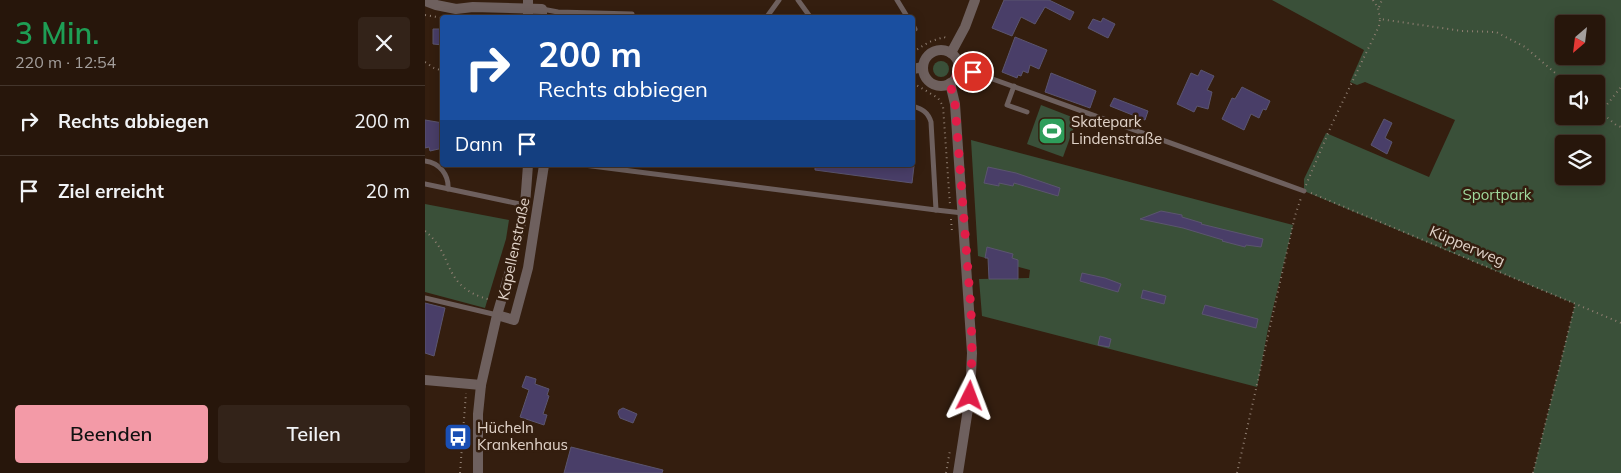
<!DOCTYPE html>
<html lang="de">
<meta charset="utf-8">
<style>
body{margin:0;font-family:Mulish,sans-serif;background:#332319;color:#f1f3f6;height:100vh;display:flex;flex-direction:column;font-size:19px;white-space:nowrap}
*{box-sizing:border-box;margin:0}
p{font-size:16px;color:#a49f9d}
.icon{flex:none;width:28px;height:28px;fill:none;stroke:currentColor;stroke-width:2;stroke-linecap:round;stroke-linejoin:round}
.map{position:relative;flex:1;overflow:hidden}
.drawer{display:flex;flex-direction:column;background:#27160b;width:425px}
.drawer>*{flex:none}
.banner{position:absolute;left:15px;top:15px;width:475px;height:152px;border-radius:5px;box-shadow:0 2px 12px #0003,0 0 0 1px #43352c;background:#1a4fa0;color:#fff;overflow:hidden}
.needle{width:32px;rotate:208deg}
.buttons{position:absolute;left:1130px;top:15px;display:grid;gap:10px}
.buttons a{display:grid;place-items:center;width:50px;height:50px;border-radius:5px;background:#27160b;box-shadow:0 2px 12px #0003,0 0 0 1px #43352c;font-size:25px}
.pin{position:absolute;display:grid;place-items:center;width:42px;height:42px;color:#fff;margin:-21px;border:2px solid #fff;border-radius:50%;box-shadow:0 1px 5px #0007}
.me{position:absolute;width:55px;margin:-28px;rotate:3deg;stroke-linejoin:round;filter:drop-shadow(0 0 4px #0008)}
.turn{display:flex;align-items:center;gap:18px;height:105px;padding:0 15px;font-size:22px}
.turn .icon{width:65px;height:65px;stroke-width:2.5}
.turn b{display:block;font-size:35px;line-height:42px}
.then{display:flex;align-items:center;height:48px;padding:0 15px;background:#0003;gap:10px;font-size:19px}
.round{display:grid;place-items:center;flex:none;width:52px;height:52px;border-radius:5px;background:#332319}
.summary{display:flex;align-items:center;justify-content:space-between;height:85px;padding:0 15px}
h1{font-size:30px;font-weight:600;line-height:38px;color:#1e9e55}
.button{display:flex;gap:10px;margin-top:auto;padding:10px 15px}
.button a{flex:1;height:58px;border-radius:5px;background:#f39aa7;color:#111;font-size:20px;font-weight:600;line-height:58px;text-align:center}
.button a+a{background:#332319;color:#f1f3f6}
ul{padding:0;list-style:none}
li{display:flex;align-items:center;gap:15px;height:70px;padding:0 15px;border-top:1px solid #43352c}
li div{flex:1}
li b{display:block;font-size:19px}
li em{font-style:normal}
main{display:flex;flex:1;min-height:0}
.map>svg:first-child{display:block}
.green{fill:#3a5039;fill-rule:evenodd}
.building{fill:#493e68;stroke:#5b556f}
.lines{fill:none;stroke-linecap:round;stroke-linejoin:round}
.path{stroke:#907f72;stroke-width:2;stroke-dasharray:1 4;stroke-linecap:butt}
.service{stroke:#6e605e;stroke-width:5}
.minor{stroke:#6e605e;stroke-width:10}
.tertiary{stroke:#6e605e;stroke-width:10}
.route{stroke:#e11d48;stroke-width:9;stroke-dasharray:0 16.2}
.labels{text-anchor:middle;stroke-width:5;stroke-linejoin:round;paint-order:stroke}
.poi-label{font-size:15px;fill:#e0d2c8;stroke:#341e0f;text-anchor:start}
.park-label{font-size:15px;fill:#a0d99d;stroke:#341e0f}
.street-label{font-size:15px;fill:#e0d2c8;stroke:#341e0f}
</style>
<main>
<section class="drawer">
<div class="summary"><div><h1>3 Min.</h1><p>220 m · 12:54</p></div><a class="round"><svg class="icon" aria-label="close" viewBox="0 0 24 24"><path d="M6 6l12 12M18 6L6 18"/></svg></a></div>
<ul>
<li><svg class="icon" aria-label="right" viewBox="0 0 24 24"><path d="M7 20v-9h11M14 6l5 5-5 5"/></svg><div><b>Rechts abbiegen</b></div><em>200 m</em></li>
<li><svg class="icon" aria-label="arrive" viewBox="0 0 24 24"><path d="M6 21V4h12l-3 4 3 4H6"/></svg><div><b>Ziel erreicht</b></div><em>20 m</em></li>
</ul>
<div class="button"><a>Beenden</a><a>Teilen</a></div>
</section>
<div class="map">
<svg width="1196" height="473" viewBox="0 0 1196 473">
<rect width="100%" height="100%" fill="#341e0f"/>
<g class="green">
<path d="M847,0H1196V473H1108L1150,304L879,191V179L901,133L1004,177L1030,120L940,82L932,85L925,82L939,50ZM1139,24H1171V56H1139ZM1139,84H1171V116H1139ZM1139,144H1171V176H1139Z"/>
<circle cx="516" cy="69" r="8"/>
<path d="M616,105L652,119L638,157L602,144Z"/>
<path d="M546,140L868,225L843,329L832,387L557,316L554,279L604,278L605,270L553,256Z"/>
<path d="M0,204L84,220L81,239L60,308L0,292Z"/>
</g>
<g class="building">
<path d="M579,0H624L649,12L645,20L620,7L610,24L596,17L587,36L567,28Z"/>
<path d="M678,18L690,24L683,38L663,28L668,19L676,22Z"/>
<path d="M8,29H18V45L8,44Z"/>
<path d="M590,37L622,50L614,69L605,65L603,73L598,71L596,76L593,75L592,78L577,72Z"/>
<path d="M776,70L789,76L782,90L787,92L783,109L772,106L769,112L752,104L766,73L773,76Z"/>
<path d="M626,73L671,91L665,108L620,92Z"/>
<path d="M817,87L845,101L841,110L838,109L834,118L826,114L819,130L797,119L807,98L810,99Z"/>
<path d="M689,98L723,111L720,120L685,106Z"/>
<path d="M959,119L967,123L960,138L967,142L962,154L946,145Z"/>
<path d="M0,120L18,123V148L5,151L4,147L0,148Z"/>
<path d="M390,165H484L489,166L487,183L390,170Z"/>
<path d="M563,167L591,173L635,188L633,196L589,183L588,186L574,183V186L559,183Z"/>
<path d="M736,211L757,215V217L777,223L776,224L838,239L836,247L821,245L820,247L797,241L798,240L758,228L715,219Z"/>
<path d="M562,247L588,254L587,258L593,260V279H564L563,258H560Z"/>
<path d="M657,273L680,278L696,284L693,292L655,281Z"/>
<path d="M718,290L741,296L739,304L716,298Z"/>
<path d="M0,303L20,308L9,356L0,353Z"/>
<path d="M780,305L833,319L831,328L777,314Z"/>
<path d="M675,336L686,339L684,347L673,345Z"/>
<path d="M101,376L111,379L110,384L124,389L122,395L124,396L118,414L122,415L119,425L95,417L104,390L97,387Z"/>
<path d="M198,408L212,414L208,423L195,418L193,413L194,410Z"/>
<path d="M146,447L238,470L237,473H139Z"/>
</g>
<g class="lines">
<g class="path">
<path d="M948,0L953,8L955,19"/>
<path d="M954,7L957,0"/>
<path d="M0,15L18,18"/>
<path d="M252,18H256"/>
<path d="M488,52L504,42L519,37L523,39"/>
<path d="M0,62L9,68L18,71"/>
<path d="M488,83L513,98L518,106L525,205"/>
<path d="M1171,108L1191,125L1196,127"/>
<path d="M1176,112L1196,87"/>
<path d="M881,185L907,124L954,26L955,19L1037,31L1071,32L1100,47L1143,84"/>
<path d="M886,193L1196,323"/>
<path d="M526,219L527,232"/>
<path d="M0,231C31,256 15,287 66,300"/>
<path d="M35,473L41,393"/>
<path d="M521,473L525,450"/>
<path d="M812,473L870,216L876,198"/>
<path d="M1108,473L1150,305"/>
</g>
<g class="service">
<path d="M373,0L386,18"/>
<path d="M472,0L483,18"/>
<path d="M117,9L133,12L207,14"/>
<path d="M341,18L354,0"/>
<path d="M488,25L490,29L488,30"/>
<path d="M533,73L548,72L879,191"/>
<path d="M589,86L582,105L602,112"/>
<path d="M0,161C15,163 24,175 23,189"/>
<path d="M159,165L511,210L506,122C503,112 497,109 488,106"/>
<path d="M0,184L100,205"/>
<path d="M511,210L538,213"/>
<path d="M0,298L72,315"/>
</g>
<g class="minor">
<path d="M103,0V18"/>
<path d="M0,1L11,5L31,9L48,7L117,9V18"/>
<path d="M488,69L498,67"/>
<path d="M72,315L89,320L103,268L119,165"/>
<path d="M0,380L56,385"/>
<path d="M53,473V414L56,385L72,315L87,264L100,205L103,165"/>
</g>
<g class="tertiary">
<circle cx="516" cy="68" r="18"/>
<path d="M526,53L540,27L550,0"/>
<path d="M525,83L530,104L547,353L545,396L533,473"/>
</g>
</g>
<g class="lines">
<path class="route" d="M545,396L547,353L546,310L530,104L525,83L533,73L548,72"/>
</g>
<defs>
<symbol id="stadium-square" viewBox="-11 -11 22 22"><rect x="-9" y="-9" width="18" height="18" rx="4" fill="#2e9e5b" stroke="#341e0f"/><path d="M0-5a6.5 5 0 1 0 0 10a6.5 5 0 1 0 0-10ZM-3.5-1.8h7v3.6h-7Z" fill="#fff"/></symbol>
<symbol id="bus-square" viewBox="-11 -11 22 22"><rect x="-9" y="-9" width="18" height="18" rx="4" fill="#1a4fb4" stroke="#341e0f"/><path d="M-5-6H5V4H4V6H2V4H-2V6H-4V4H-5ZM-3.5-4V0h7V-4ZM-3.5 1.2v1.5H-2V1.2ZM2 1.2v1.5H3.5V1.2Z" fill="#fff"/></symbol>
</defs>
<g fill-rule="evenodd">
<use href="#stadium-square" x="611" y="115" width="32" height="32"/>
<use href="#bus-square" x="17" y="421" width="32" height="32"/>
</g>
<g class="labels">
<g class="poi-label">
<text x="646" y="127">Skatepark<tspan x="646" dy="17">Lindenstraße</tspan></text>
<text x="52" y="433">Hücheln<tspan x="52" dy="17">Krankenhaus</tspan></text>
</g>
<g class="park-label">
<text x="1072" y="200">Sportpark</text>
</g>
<g class="street-label">
<text transform="translate(1042 246) rotate(23)" y="5">Küpperweg</text>
<text transform="translate(89 249) rotate(-78)" y="5">Kapellenstraße</text>
</g>
</g>
</svg>
<div class="buttons">
<a><svg class="needle" viewBox="-14 -14 28 28"><path d="M0-13l5 13h-10z" fill="#e53935"/><path d="M0 13l5-13h-10z" fill="#a49f9d"/></svg></a>
<a><svg class="icon" aria-label="sound" viewBox="0 0 24 24"><path d="M4 9h4l5-4v14l-5-4H4zM17 9q2 3 0 6"/></svg></a>
<a><svg class="icon" aria-label="layers" viewBox="0 0 24 24"><path d="M12 4l9 5-9 5-9-5zM3 14l9 5 9-5"/></svg></a>
</div>
<div class="pin" style="left:548px;top:72px;background:#d93025"><svg class="icon" aria-label="arrive" viewBox="0 0 24 24"><path d="M6 21V4h12l-3 4 3 4H6"/></svg></div>
<svg class="me" style="left:545px;top:396px" viewBox="-20 -20 40 40"><path d="M0-17L14 15 0 8-14 15z" fill="#e11d48" stroke="#fff" stroke-width="4"/></svg>
<div class="banner">
<div class="turn"><svg class="icon" aria-label="right" viewBox="0 0 24 24"><path d="M7 20v-9h11M14 6l5 5-5 5"/></svg><div><b>200 m</b>Rechts abbiegen</div></div>
<div class="then">Dann<svg class="icon" aria-label="arrive" viewBox="0 0 24 24"><path d="M6 21V4h12l-3 4 3 4H6"/></svg></div>
</div>
</div>
</main>
